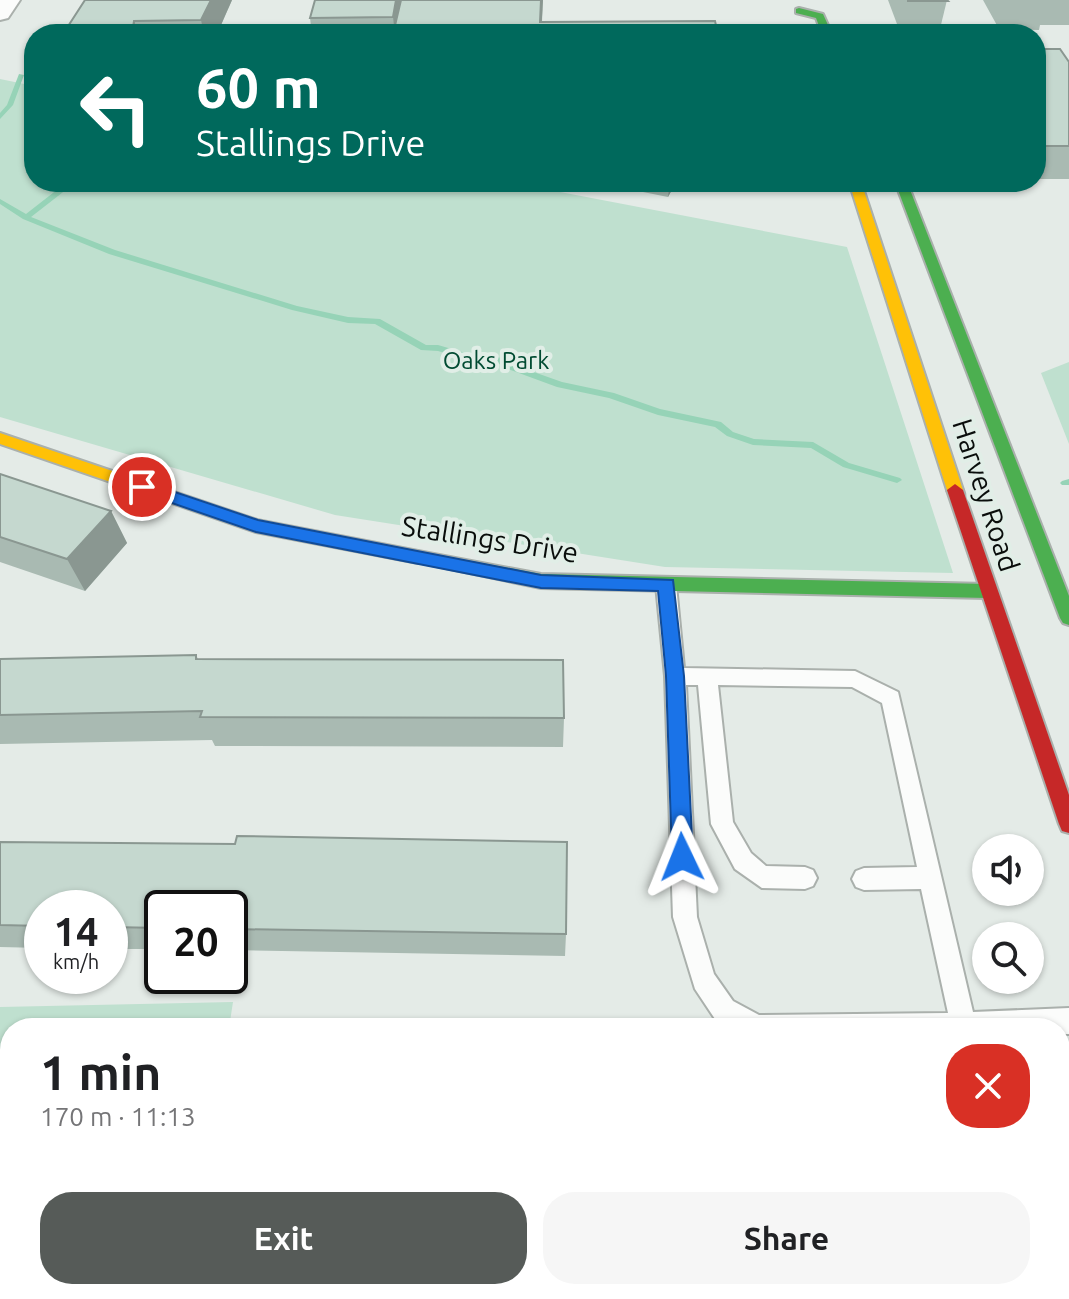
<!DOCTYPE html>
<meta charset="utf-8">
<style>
body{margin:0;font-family:Ubuntu,sans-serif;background:#f6f6f6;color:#202124;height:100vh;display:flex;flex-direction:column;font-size:30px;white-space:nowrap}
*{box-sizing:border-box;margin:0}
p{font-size:26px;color:#757577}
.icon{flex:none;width:44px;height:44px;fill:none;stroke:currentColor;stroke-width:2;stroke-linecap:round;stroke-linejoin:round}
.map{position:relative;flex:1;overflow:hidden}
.side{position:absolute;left:0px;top:1018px;width:1070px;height:282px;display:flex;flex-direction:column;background:#fff;border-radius:32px 32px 0 0;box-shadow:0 2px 6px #0004}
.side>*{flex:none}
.top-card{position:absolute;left:24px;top:24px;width:1022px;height:168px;border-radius:32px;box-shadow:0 2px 6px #0004;background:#00695c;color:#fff;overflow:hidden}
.buttons{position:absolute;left:972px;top:834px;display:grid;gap:16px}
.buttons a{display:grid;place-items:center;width:72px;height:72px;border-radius:50%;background:#fff;box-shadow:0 2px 6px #0004;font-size:40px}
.speed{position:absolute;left:24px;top:890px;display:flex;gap:16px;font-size:40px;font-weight:700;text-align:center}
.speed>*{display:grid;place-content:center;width:104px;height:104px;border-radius:50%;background:#fff;box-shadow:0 2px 6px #0004;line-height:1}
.speed small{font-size:20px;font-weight:400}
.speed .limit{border:4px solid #111;border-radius:12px;background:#fff;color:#111}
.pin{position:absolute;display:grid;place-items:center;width:68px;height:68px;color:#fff;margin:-34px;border:4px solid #fff;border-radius:50%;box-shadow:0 2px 8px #0007}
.me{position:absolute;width:88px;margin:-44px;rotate:358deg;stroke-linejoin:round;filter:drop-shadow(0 0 6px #0008)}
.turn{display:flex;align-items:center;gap:28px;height:168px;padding:0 40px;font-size:36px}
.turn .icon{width:104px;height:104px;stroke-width:2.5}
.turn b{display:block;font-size:56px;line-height:68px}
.round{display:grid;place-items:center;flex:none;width:84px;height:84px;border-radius:32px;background:#f6f6f6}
.head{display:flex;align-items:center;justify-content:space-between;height:136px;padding:0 40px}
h1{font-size:48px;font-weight:700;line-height:60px}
.cta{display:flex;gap:16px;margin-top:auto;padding:16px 40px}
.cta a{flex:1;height:92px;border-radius:32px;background:#565b58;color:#fff;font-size:32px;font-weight:700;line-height:92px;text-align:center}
.cta a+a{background:#f6f6f6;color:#202124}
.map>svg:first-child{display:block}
.green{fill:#bfe0cf}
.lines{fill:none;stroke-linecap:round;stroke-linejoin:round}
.stream{fill:#96d3b7;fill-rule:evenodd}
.lane-casing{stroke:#aab0ac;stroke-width:4}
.street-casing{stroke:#aab0ac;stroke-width:4}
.fast-casing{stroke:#aab0ac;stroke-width:4}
.slow-casing{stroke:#aab0ac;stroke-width:4}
.jam-casing{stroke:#aab0ac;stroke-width:4}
.lane{fill:#fbfcfb;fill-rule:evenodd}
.street{fill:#fbfcfb;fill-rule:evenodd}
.fast{fill:#4caf50;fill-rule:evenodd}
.slow{fill:#ffc107;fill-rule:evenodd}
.jam{fill:#c62828;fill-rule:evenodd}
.wall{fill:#a9bab2}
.shaded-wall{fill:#8a9791}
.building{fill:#c5d8cf;stroke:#8a9791;stroke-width:2}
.route{fill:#1a73e8;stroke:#114b97;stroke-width:2}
.labels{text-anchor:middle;stroke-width:8;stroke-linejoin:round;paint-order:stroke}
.far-park-label{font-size:24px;fill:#014b32;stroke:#e1eee7}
.street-label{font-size:28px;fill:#090d0b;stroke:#e1eee7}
</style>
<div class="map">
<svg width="1069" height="1299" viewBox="0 0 1069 1299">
<rect width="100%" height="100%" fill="#e4ebe7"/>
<g class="green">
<path d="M0,79L34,86V182H508L847,247L953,573L665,567L335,515L0,417Z"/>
<path d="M1069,362V444L1041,373Z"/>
<path d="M233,1002L229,1028H10V1144L0,1145V1007Z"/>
</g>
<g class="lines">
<g class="stream">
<path d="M19,74L24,75L13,105L0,119V113L7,105Z"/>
<path d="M67,182H76L31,217L115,250L297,306L348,317L380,319L426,345H438L469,354L503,358L511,364L562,382L614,393L660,409L721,422L733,432L754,439L813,442L849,463L900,478L902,480L897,483L843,467L811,448L753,445L727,436L715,427L658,415L609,398L557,387L505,368L498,363L468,360L438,351L421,350L375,324L348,323L292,310L109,254L23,219L0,204V199L26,214Z"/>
<path d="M1069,479V485H1062L1060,483L1062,481Z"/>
</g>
<defs>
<g id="lane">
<path d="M666,578L673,580L676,585L684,668L855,671L898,692L973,1012L1069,1008V1034H1060V1028H732L715,1019L695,989L673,917L665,676L656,585L659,580ZM686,685H698L711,824L735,869L762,888L805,889L813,886L817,878L813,870L805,867L766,866L751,853L733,822L718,685L852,687L882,703L917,867L864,868L856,871L852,879L856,887L864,890L921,889L948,1013L759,1015L733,1001L714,974L697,917Z"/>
<path d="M789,1290H819L820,1299H790Z"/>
<path d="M1007,1290H1037L1039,1299H1009Z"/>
</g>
<path id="street" d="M0,0H20L8,18L0,20Z"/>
<g id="fast">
<path d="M799,8L823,14L832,34H822L816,18L796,13V9Z"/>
<path d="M895,182H907L1069,596V625L1063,623L1060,618Z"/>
<path d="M418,551L541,574L987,584L996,591L987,598L541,588L412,561L410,557Z"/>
</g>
<g id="slow">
<path d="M849,182H861L963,490L961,494H949L947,490Z"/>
<path d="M0,433L257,520L418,551L426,557L418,563L256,532L0,444Z"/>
</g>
<path id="jam" d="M955,484L963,490L1069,795V833L1062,831L1059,824L947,490Z"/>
</defs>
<use href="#lane" class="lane-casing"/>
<use href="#street" class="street-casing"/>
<use href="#fast" class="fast-casing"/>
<use href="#slow" class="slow-casing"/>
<use href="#jam" class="jam-casing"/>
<use href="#lane" class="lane"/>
<use href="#street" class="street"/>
<use href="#fast" class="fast"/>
<use href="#slow" class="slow"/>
<use href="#jam" class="jam"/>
</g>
<g class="wall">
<path d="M232,0L217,34H63Z"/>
<path d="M315,0H543L542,22L718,34H312L310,18Z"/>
<path d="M888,0H947L939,33L900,32Z"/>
<path d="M983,0H1069V25H1040L1039,30L999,29Z"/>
<path d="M1036,49L1069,62V179H1036Z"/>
<path d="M593,182H676L668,197Z"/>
<path d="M0,474L111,511L127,543L85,591L0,562Z"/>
<path d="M196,655L198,659L564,718L563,747L215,746L212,740L0,744V659Z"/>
<path d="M0,842L566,934L565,956L230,950V908H162V949H110V908H42V948L0,947Z"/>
</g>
<g class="shaded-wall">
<path d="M211,0H232L217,34H204L201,20Z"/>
<path d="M396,0H405L395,34L393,17Z"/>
<path d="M541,0H543L541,34H540Z"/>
<path d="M134,21L138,34H132Z"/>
<path d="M670,182H676L668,197Z"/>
<path d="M111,511L127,543L85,591L67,559Z"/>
</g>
<g class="building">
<path d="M85,0H211L201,20L134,21L132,34H63Z"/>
<path d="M315,0H396L393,17L310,18Z"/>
<path d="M401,0H541L540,22L715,21L718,34H393Z"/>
<path d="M908,0H947L948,1H908Z"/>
<path d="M1036,49H1060L1069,62V146H1036Z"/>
<path d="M0,474L111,511L67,559L0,537Z"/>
<path d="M196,655V659L563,660L564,718L200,717L202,711L0,715V659Z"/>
<path d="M237,836L567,842L566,934L230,929V908H162V928L110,927V908H42V926L0,925V842L235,844Z"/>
<path d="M0,1179H10V1290H569V1299H0Z"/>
</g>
<path class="route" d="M142,481L258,520L541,575L673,580L684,676L693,857L690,864L682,867L675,864L672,857L666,676L658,591L541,588L256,532L137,491L134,487Z"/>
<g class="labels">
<g class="far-park-label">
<text x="496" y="369">Oaks Park</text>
</g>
<g class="street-label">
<text transform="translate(986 495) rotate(72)" y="10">Harvey Road</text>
<text transform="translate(490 539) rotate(9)" y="10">Stallings Drive</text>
</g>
</g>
</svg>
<div class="buttons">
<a><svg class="icon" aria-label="sound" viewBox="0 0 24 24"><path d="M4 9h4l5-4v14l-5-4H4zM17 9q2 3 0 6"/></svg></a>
<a><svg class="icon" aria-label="search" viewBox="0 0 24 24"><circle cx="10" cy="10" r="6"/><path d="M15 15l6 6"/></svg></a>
</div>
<div class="speed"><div>14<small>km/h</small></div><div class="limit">20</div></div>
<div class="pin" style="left:142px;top:487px;background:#d93025"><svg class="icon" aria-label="arrive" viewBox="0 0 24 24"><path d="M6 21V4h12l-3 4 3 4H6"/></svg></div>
<svg class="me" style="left:682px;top:857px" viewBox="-20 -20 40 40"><path d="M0-17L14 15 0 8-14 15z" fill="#1a73e8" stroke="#fff" stroke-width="4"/></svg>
<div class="top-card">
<div class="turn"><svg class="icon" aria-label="left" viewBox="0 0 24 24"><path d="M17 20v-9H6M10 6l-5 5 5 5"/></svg><div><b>60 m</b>Stallings Drive</div></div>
</div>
<section class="side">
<div class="head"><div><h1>1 min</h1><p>170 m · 11:13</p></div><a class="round" style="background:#d93025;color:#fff"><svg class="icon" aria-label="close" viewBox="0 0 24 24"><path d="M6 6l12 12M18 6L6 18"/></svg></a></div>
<div class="cta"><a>Exit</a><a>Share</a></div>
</section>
</div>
